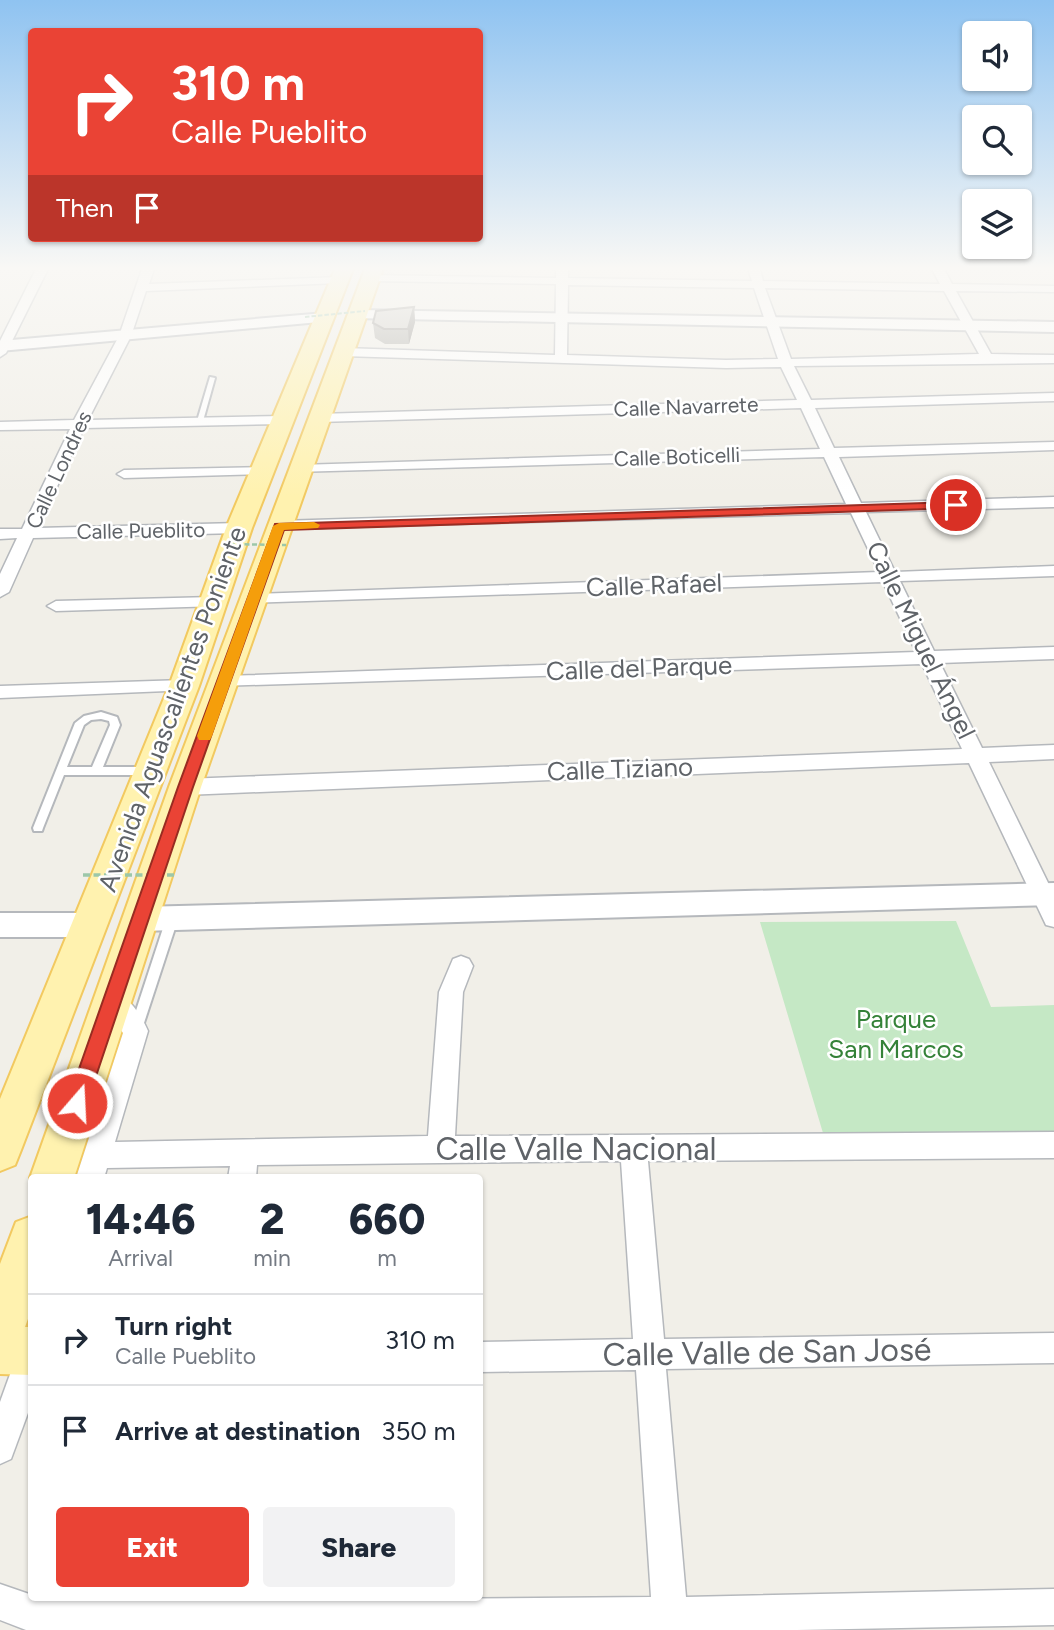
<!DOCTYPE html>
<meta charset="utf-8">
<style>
body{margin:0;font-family:Figtree,sans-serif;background:#f2f2f3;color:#1f2937;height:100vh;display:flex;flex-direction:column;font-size:26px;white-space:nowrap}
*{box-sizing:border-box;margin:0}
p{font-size:23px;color:#747a83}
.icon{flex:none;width:38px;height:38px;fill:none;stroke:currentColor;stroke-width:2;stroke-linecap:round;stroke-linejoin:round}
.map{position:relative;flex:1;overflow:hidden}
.side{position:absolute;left:28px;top:1174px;width:455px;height:427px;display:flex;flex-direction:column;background:#fff;border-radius:7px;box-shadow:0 2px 5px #0004}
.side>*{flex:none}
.top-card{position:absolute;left:28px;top:28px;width:455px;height:214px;border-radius:7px;box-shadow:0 2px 5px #0004;background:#ea4335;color:#fff;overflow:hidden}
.tools{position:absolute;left:962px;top:21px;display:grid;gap:14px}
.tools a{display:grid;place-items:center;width:70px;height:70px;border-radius:7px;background:#fff;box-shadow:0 2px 5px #0004;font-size:35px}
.pin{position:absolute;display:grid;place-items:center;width:60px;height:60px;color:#fff;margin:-30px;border:4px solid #fff;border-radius:50%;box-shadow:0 2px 7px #0007}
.me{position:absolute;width:77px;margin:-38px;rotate:19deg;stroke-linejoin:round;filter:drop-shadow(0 0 5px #0008)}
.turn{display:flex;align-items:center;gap:24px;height:147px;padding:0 28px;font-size:32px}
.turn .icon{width:91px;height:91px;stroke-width:2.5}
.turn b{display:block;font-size:49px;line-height:60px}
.then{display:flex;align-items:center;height:66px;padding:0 28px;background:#0003;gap:14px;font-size:26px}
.eta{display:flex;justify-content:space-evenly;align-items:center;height:119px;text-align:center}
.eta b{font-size:42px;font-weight:800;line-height:49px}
.cta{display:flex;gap:14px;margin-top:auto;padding:14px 28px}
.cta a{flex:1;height:80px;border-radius:7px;background:#ea4335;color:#fff;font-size:28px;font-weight:800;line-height:80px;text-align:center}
.cta a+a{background:#f2f2f3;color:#1f2937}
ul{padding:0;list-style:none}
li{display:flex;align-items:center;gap:21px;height:91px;padding:0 28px;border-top:2px solid #e0e1e3}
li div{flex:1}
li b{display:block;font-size:26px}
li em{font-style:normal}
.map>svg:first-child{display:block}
.green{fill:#c5e8c5}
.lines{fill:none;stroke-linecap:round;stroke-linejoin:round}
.service-casing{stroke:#b5b8bc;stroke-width:4}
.minor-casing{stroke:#b5b8bc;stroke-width:3}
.tertiary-casing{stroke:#b5b8bc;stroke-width:4}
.primary-casing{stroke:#f2c960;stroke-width:4}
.service{fill:#fff;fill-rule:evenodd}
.minor{fill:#fff;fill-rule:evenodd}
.tertiary{fill:#fff;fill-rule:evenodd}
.primary{fill:#fff2af;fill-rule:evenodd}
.path-bridge-far2{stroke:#9cc7a9;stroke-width:2;stroke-dasharray:4.5 2;stroke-linecap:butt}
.path-bridge-far1{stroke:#9cc7a9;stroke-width:2.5;stroke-dasharray:5 2.5;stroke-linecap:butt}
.path-bridge{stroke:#9cc7a9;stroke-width:3.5;stroke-dasharray:7 3.5;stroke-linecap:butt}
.wall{fill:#afaea9}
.shaded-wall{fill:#8f8d8a}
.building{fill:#cccac5;stroke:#8f8d8a;stroke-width:2}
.route{fill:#ea4335;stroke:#982c22;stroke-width:2}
.slow{fill:#f59e0b}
.labels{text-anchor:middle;stroke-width:5;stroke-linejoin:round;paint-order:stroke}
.far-street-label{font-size:21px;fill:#5f6368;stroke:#fff}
.street-label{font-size:26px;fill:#5f6368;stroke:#fff}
.park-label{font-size:26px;fill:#348238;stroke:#fff}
.near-street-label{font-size:32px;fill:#5f6368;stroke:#fff}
</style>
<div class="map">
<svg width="1054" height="1630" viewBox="0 0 1054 1630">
<rect width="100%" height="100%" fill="#f1efe8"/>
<path class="green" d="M956,921L991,1007L1054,1005V1132L823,1133L760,922Z"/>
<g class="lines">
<defs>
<g id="service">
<path d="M210,377L215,378L203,421L200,423L197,421Z"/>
<path d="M101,712L117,717L120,725L103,767H148L153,771L148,775H64L43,828L42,831H34L33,828L75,723L84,716ZM101,719L109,721L110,725L92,767H67L84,725L91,720Z"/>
<path d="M172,914L176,916L178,919L142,1029L140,1033L136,1035L132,1033L130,1029L166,919L168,916Z"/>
</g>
<g id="minor">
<path d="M36,269H48L6,353L0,357V341Z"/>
<path d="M142,269H154L149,284L339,277L345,280L339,283L146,291L131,336L88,420L283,416L290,420L283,424L84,428L38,528L239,523L247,528L239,533L33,538L9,592L0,597V574L17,538L0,539V529H22L70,429L0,430V422L74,420L119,336Z"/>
<path d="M556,269H568V278L752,281L748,269H760L763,281L940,284L932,269H944L952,284L1054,286V292L956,291L991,354L1054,355V363L794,366L811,400L1054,393V401L815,408L834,448L1054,442V450L839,457L861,503L1054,497V507L866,512L895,572L1054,566V576L900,581L934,651L1054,647V659L940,663L982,748L1054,745V759L989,762L1054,895V927L1046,925L969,763L185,795L178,792L175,787L178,782L185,779L962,749L922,664L218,686L216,682L218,678L225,676L916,652L883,582L249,603L246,599L249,595L255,594L879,572L851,513L273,529L271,526L273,523L279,521L846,504L824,457L294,472L292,469L294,466L299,465L820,449L801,408L318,422L311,418L318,414L797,400L781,367L726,368L343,356L337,352L343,348L555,355L556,284L371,281L365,278L371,275L556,278ZM568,285L754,288L778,359L726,360L567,355ZM765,288L944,291L979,354L791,359Z"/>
<path d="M263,467L268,468L270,471L268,474L124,478L117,474L124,470Z"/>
<path d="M213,597L219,598L222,602L219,606L56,611L47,606L56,601Z"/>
<path d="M184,680L191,682L193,686L191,690L0,698V686Z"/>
<path d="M461,956L469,959L473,966L463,992L455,1136L1054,1132V1158L648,1161L664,1339L1054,1333V1363L666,1369L686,1597L1054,1589V1625L797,1630H26L0,1620V1584L32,1595V1598L169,1601L651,1597L636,1370L480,1372V1342L633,1339L621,1161L257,1165L256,1178H228L230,1166L107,1168L104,1178H76L123,1033L101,1001L104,993C124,986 141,1015 148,1031L115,1142L428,1136L439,992L453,959Z"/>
<path d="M32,1340V1402L11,1459L0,1464V1402L21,1344Z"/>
</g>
<g id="tertiary">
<path d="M358,310L1054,322V332L353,318L350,315Z"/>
<path d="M325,313L333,318L330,321L0,351V341Z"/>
<path d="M1054,883V905L140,931L130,927L126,919L130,911L140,907Z"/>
<path d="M0,913H91L101,917L105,925L101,933L91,937H0Z"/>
</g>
<g id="primary">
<path d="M335,269H353L252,528L199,686L21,1150L15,1165L0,1171V1099L169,686L226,528Z"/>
<path d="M365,269H383L201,787L74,1178H32V1181L30,1178L169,787Z"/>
<path d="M32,1216V1308L25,1327H32V1375L0,1374V1264L16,1222Z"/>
</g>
</defs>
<use href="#service" class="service-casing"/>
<use href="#minor" class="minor-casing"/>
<use href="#tertiary" class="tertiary-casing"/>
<use href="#primary" class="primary-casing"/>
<use href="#service" class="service"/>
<use href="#minor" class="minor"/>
<use href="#tertiary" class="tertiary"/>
<use href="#primary" class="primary"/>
<path class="path-bridge-far2" d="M305,317L365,311"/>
<path class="path-bridge-far1" d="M222,544L286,545"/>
<path class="path-bridge" d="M83,875H177"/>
</g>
<path class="wall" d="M414,307L415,322L409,344H385L375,338L373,323Z"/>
<path class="shaded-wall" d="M414,307L415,322L409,344L408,329Z"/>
<path class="building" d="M414,307L408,329H384L373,323L376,311Z"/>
<linearGradient id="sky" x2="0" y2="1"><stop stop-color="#8fc3f1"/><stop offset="0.54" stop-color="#f9f8f5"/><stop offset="1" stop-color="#f9f8f5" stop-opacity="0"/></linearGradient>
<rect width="1054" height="497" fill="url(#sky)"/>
<path class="route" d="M956,502L960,503V508L284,530L193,787L87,1103L84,1110L77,1113L70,1110L67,1103L178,787L275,524Z"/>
<path class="slow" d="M314,522L320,525L318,528L284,530L212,736L210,740H199L197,736L273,526L279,523Z"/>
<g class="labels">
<g class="far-street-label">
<text transform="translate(686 407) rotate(-2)" y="7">Calle Navarrete</text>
<text transform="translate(677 457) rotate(-2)" y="7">Calle Boticelli</text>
<text transform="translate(59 470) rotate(-65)" y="7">Calle Londres</text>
<text transform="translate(141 531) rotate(-1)" y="7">Calle Pueblito</text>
</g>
<g class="street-label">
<text transform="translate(654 585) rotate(-2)" y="9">Calle Rafael</text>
<text transform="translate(921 640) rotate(64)" y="9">Calle Miguel Ángel</text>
<text transform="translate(639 668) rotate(-2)" y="9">Calle del Parque</text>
<text transform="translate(172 709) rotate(-70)" y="9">Avenida Aguascalientes Poniente</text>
<text transform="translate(620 769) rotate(-2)" y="9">Calle Tiziano</text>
</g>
<g class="park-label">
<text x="896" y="1028">Parque<tspan x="896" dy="30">San Marcos</tspan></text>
</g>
<g class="near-street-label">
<text x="576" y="1160">Calle Valle Nacional</text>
<text transform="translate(767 1352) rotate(-1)" y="11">Calle Valle de San José</text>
</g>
</g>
</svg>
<div class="tools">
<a><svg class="icon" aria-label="sound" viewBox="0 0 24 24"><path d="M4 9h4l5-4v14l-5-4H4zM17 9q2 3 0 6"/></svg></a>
<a><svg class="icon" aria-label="search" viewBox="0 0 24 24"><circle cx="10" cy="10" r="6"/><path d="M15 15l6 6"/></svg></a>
<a><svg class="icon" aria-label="layers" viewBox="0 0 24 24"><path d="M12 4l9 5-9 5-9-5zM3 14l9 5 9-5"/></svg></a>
</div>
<div class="pin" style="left:956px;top:505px;background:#d93025"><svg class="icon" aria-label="arrive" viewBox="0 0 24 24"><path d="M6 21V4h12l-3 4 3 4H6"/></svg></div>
<svg class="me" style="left:77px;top:1103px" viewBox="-20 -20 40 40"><circle r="17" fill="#ea4335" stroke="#fff" stroke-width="3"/><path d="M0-11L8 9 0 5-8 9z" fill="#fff"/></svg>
<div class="top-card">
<div class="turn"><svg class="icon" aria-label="right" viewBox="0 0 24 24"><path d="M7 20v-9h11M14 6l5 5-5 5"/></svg><div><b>310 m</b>Calle Pueblito</div></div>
<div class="then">Then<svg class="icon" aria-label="arrive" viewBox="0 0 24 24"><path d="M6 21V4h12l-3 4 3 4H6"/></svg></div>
</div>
<section class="side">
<div class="eta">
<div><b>14:46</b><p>Arrival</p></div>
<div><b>2</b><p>min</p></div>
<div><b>660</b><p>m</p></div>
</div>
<ul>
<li><svg class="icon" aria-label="right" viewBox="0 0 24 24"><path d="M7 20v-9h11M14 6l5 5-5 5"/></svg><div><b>Turn right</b><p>Calle Pueblito</p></div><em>310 m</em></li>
<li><svg class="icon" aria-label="arrive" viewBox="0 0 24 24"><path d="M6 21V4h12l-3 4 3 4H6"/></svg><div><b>Arrive at destination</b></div><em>350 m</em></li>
</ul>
<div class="cta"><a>Exit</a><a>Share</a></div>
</section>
</div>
